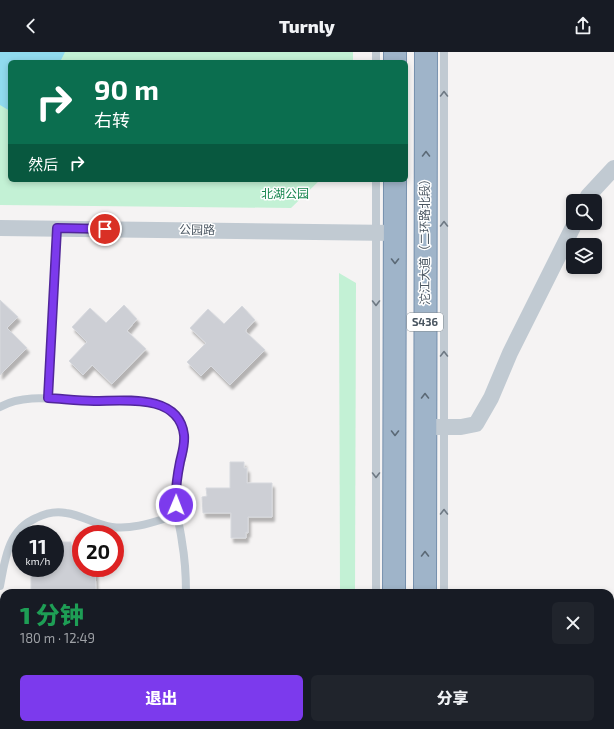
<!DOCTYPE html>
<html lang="zh">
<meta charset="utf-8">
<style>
body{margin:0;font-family:"Exo 2","Noto Sans SC",sans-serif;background:#20242c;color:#f1f3f6;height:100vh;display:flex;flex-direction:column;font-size:15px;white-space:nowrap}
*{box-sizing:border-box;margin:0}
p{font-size:13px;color:#9ea1a6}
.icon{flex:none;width:22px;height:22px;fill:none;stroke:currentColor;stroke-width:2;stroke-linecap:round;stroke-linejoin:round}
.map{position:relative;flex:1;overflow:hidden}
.sheet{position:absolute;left:0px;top:537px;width:614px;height:140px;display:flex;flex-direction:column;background:#171b24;border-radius:12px 12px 0 0;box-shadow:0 2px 6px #0003}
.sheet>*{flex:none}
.top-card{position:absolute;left:8px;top:8px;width:400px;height:122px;border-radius:6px;box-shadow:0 2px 6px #0003;background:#0b6e4f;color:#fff;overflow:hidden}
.tools{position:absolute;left:566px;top:142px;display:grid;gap:8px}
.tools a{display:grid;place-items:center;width:36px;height:36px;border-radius:6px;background:#171b24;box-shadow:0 2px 6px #0003;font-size:20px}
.speed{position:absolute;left:12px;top:473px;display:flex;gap:8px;font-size:20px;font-weight:700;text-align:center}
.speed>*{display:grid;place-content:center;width:52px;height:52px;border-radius:50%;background:#171b24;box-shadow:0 2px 6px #0003;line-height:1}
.speed small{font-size:10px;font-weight:400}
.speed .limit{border:6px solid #d22;background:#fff;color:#111}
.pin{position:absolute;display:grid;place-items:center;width:34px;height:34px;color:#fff;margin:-17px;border:2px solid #fff;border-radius:50%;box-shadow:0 1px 4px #0007}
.me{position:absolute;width:44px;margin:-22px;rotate:1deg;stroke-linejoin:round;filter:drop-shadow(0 0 3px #0008)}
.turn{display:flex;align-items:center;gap:14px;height:84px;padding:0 20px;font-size:18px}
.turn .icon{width:52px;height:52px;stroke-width:2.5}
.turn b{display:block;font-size:28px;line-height:34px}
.then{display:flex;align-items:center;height:38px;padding:0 20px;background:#0003;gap:8px;font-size:15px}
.round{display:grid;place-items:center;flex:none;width:42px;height:42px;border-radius:6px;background:#20242c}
.headline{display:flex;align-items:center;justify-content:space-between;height:68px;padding:0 20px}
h1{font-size:24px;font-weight:800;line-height:30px;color:#1e9e55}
.cta{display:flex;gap:8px;margin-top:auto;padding:8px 20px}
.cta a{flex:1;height:46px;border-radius:6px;background:#7c3aed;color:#fff;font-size:16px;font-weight:800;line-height:46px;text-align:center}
.cta a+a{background:#20242c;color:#f1f3f6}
header{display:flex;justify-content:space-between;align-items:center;height:52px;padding:0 20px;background:#171b24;font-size:18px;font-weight:800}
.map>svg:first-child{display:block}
.green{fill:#c3f1d5}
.water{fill:#90daee}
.building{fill:#cdcfd5;stroke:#d7d9de;filter:url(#shadow)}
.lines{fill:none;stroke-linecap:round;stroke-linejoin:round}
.trunk-casing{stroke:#7690ad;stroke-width:24}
.service{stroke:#c1cad2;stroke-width:8}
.minor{stroke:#c1cad2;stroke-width:16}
.trunk{stroke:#9fb4c9;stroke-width:22}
.oneway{stroke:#6e7983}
.oneway2{stroke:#5b6976}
.route-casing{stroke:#51269a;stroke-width:10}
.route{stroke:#7c3aed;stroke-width:7}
.labels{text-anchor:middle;stroke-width:3;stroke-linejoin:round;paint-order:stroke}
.shield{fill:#fff;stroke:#808990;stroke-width:1}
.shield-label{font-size:11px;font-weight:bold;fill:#4a5661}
.park-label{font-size:12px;fill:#17864f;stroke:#fff}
.street-label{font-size:12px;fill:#4a5661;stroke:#fff}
</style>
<header><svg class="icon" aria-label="back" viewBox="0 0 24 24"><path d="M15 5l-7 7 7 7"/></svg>Turnly<svg class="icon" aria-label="share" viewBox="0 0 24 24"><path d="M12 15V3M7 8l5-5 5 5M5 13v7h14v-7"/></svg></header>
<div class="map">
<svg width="614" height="677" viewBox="0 0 614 677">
<defs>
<filter id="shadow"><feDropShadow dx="2.5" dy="4.5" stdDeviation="1" flood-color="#0004"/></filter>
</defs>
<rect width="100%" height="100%" fill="#f5f3f3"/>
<g class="green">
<path d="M0,0H353V10H10V128H320L291,156L0,153Z"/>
<path d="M339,221L356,231L355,541H340Z"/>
</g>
<path class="water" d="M0,0H65L60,10H10V59L0,53Z"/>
<g class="building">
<path d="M0,248L18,265L7,276L27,296L0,323Z"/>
<path d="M124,253L137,267L127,279L146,297L112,332L92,313L83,323L69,309L87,290L72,275L90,256L106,271Z"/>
<path d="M242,254L255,268L246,278V280L265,298L230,333L211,314L201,324L187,310L206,291L190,276L208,257L224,272Z"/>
<path d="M230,410H244V416H247V431H272V465H248V481L246,480V486H231V461H203L202,445L207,444L206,436H230Z"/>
<path d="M55,490H71L72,505L81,506V516H95L96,541H31V519H55Z"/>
</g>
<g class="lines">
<defs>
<g id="trunk">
<path d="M395,10V0"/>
<path d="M394,541L395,128"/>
<path d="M425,541L426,0"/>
<path d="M394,677V673"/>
<path d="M425,677V673"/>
</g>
</defs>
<use href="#trunk" class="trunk-casing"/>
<g class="service">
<path d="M376,0V10"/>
<path d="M444,0V541"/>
<path d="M376,128V541"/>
<path d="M48,346L57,176"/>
<path d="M0,355C27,340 61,349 90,349C125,349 188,340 184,394C183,409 176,423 175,438C174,456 180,473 182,490C185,507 186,524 186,541"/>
<path d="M0,534C5,507 8,478 36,466C46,461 56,459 66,461C82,463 96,473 112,475C134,478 156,469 177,463"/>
<path d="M0,571L4,596"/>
<path d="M0,672L4,664"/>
<path d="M186,673V677"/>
<path d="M377,673V677"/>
<path d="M444,673V677"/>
</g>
<g class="minor">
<path d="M586,149L588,144L614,116"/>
<path d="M0,176L395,181"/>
<path d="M425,375H461L476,372L491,346L510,301L575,171"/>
</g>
<use href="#trunk" class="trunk"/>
</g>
<defs><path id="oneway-chevron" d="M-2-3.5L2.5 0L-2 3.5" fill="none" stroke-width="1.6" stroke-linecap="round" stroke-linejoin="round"/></defs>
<g class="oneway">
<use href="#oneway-chevron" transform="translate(444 42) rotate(-90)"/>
<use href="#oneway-chevron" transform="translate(444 172) rotate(-90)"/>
<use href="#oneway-chevron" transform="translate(376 251) rotate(90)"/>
<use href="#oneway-chevron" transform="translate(444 302) rotate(-90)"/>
<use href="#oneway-chevron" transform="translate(376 423) rotate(90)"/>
<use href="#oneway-chevron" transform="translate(444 460) rotate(-90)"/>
</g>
<g class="oneway2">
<use href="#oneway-chevron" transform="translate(426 102) rotate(-90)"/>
<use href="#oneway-chevron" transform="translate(395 209) rotate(90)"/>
<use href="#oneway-chevron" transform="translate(425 344) rotate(-90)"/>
<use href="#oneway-chevron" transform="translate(395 381) rotate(90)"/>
<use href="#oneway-chevron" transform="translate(425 502) rotate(-90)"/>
</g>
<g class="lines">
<defs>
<path id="route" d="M105,177L57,176L48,346C64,347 79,349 94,349C124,349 179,341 184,383C185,393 182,401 180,410C177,425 175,438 176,453"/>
</defs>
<use href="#route" class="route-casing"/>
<use href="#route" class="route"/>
</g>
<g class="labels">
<rect class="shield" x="407" y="261" width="36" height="18" rx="3"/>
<g class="shield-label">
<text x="425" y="274">S436</text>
</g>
<g class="park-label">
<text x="285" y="146">北湖公园</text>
</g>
<g class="street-label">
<text transform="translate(197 178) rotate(1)" y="4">公园路</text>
<text transform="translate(425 187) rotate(-90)" y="4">沱江大道（二环路北段）</text>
</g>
</g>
</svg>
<div class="tools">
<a><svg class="icon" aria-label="search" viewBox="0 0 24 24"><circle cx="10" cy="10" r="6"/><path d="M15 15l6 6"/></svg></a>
<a><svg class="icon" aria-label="layers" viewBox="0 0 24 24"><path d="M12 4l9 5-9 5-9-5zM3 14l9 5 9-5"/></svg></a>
</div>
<div class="speed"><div>11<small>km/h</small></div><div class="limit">20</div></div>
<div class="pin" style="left:105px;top:177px;background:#d93025"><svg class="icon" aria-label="arrive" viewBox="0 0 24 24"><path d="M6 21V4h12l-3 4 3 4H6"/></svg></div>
<svg class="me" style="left:176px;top:453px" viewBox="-20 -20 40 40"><circle r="17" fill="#7c3aed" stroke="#fff" stroke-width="3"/><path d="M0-11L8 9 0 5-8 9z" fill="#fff"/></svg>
<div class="top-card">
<div class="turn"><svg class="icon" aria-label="right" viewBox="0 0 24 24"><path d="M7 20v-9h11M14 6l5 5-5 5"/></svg><div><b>90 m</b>右转</div></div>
<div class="then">然后<svg class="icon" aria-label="right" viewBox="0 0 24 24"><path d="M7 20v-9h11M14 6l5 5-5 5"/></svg></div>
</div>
<section class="sheet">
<div class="headline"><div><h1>1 分钟</h1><p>180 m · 12:49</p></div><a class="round"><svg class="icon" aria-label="close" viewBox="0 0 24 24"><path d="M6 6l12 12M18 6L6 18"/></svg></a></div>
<div class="cta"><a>退出</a><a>分享</a></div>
</section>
</div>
